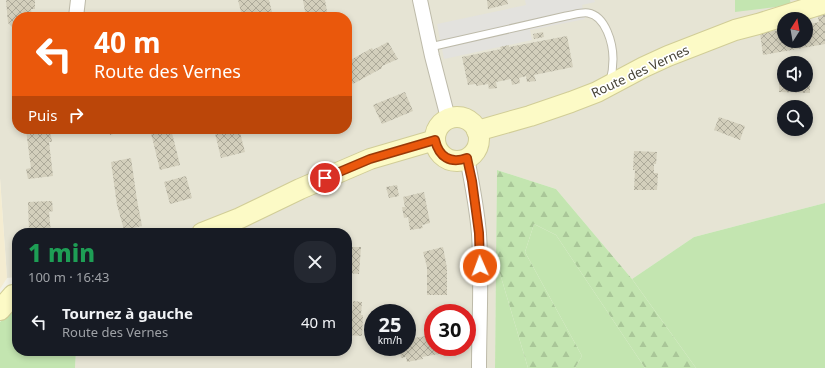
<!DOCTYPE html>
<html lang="fr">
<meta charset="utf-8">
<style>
body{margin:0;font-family:"Noto Sans",sans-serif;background:#242831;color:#f1f3f6;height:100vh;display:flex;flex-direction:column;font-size:15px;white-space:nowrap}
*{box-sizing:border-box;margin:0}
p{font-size:13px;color:#9ea1a6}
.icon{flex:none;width:22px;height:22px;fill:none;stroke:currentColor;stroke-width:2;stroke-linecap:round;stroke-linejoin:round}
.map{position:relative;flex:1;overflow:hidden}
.panel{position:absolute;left:12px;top:228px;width:340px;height:128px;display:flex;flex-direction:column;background:#171b24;border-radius:16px;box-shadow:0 2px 6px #0003}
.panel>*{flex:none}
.hud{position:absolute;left:12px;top:12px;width:340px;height:122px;border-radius:16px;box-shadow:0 2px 6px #0003;background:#ea580c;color:#fff;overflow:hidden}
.needle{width:26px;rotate:11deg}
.fabs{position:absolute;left:777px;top:12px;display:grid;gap:8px}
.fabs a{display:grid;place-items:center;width:36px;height:36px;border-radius:50%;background:#171b24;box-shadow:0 2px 6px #0003;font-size:20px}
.speed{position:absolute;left:364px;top:304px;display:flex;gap:8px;font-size:20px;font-weight:700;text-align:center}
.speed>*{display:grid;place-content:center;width:52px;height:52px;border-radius:50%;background:#171b24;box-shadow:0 2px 6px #0003;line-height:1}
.speed small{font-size:10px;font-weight:400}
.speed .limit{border:6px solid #d22;background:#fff;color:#111}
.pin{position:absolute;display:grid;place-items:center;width:34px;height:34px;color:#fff;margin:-17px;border:2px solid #fff;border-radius:50%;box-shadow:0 1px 4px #0007}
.me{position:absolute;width:44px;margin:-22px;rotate:358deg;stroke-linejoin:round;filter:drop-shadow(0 0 3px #0008)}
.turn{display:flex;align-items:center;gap:14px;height:84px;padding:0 16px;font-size:18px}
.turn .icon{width:52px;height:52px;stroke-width:2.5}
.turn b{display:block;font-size:28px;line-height:34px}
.then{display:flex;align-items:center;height:38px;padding:0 16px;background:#0003;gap:8px;font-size:15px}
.round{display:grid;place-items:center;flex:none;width:42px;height:42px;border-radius:16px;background:#242831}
.head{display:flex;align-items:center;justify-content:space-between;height:68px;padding:0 16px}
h1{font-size:24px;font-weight:800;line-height:30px;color:#1e9e55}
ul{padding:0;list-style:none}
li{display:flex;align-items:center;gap:12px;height:52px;padding:0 16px}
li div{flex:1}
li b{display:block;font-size:15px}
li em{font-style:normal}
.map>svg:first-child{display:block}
.residential{fill:#e6e4d4;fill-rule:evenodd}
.commercial{fill:#f4ecd1}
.green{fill:#c3e5b0}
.forest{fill:url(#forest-firs)}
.parking{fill:#e3e2de}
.building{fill:url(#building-cross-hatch)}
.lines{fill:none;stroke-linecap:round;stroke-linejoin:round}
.service-casing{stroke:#bdbaa9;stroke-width:9}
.minor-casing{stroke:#bdbaa9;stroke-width:16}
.secondary-casing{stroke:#d1cd97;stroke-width:22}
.service{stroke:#fff;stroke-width:7}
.minor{stroke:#fff;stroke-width:14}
.secondary{stroke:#fcfac6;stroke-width:20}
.route-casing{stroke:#983908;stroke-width:10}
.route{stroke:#ea580c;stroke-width:7}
.labels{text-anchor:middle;stroke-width:3.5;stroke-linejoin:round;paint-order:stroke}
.street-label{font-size:13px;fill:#454235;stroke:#fff}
</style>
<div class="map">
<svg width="825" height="368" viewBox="0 0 825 368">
<defs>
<pattern id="forest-firs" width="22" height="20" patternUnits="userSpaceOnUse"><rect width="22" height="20" fill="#c3e5b0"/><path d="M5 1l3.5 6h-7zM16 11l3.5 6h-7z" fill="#a9c698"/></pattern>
<pattern id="building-cross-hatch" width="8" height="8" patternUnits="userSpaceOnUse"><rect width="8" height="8" fill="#d3cfbc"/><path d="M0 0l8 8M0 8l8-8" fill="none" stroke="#adaa9a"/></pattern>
</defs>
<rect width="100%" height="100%" fill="#f2f1e6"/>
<path class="residential" d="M0,0H825V203L694,237L632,279L556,189L497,170L495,368H75L76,351H347V233H17V277L7,278L0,178ZM17,17H347V129H17ZM784,19H806V41H784ZM784,63H806V85H784ZM784,107H806V129H784ZM373,313H407V347H373ZM433,313H467V347H433Z"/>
<path class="commercial" d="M0,178L7,278L0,289Z"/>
<g class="green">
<path d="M735,0H790L791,5L735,12Z"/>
<path d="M825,203V368H696L632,279L694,237Z"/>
<path d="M534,224L556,235L645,368H575L582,356L525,252Z"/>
<path d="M496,260L528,368H495Z"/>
<path d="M17,305V351H76L75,368H0V322Z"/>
</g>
<path class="forest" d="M497,170L556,189L632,279L696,368H645L556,235L534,224L525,252L582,356L575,368H528L496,260Z"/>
<path class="parking" d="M525,0H594L595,2L582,5L585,19L530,30L532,40L444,59L437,24L526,5Z"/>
<g class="building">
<path d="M6,0H35V9H31L32,17H17V27L13,28L8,23Z"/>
<path d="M238,0H269L272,12L254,16L251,14L242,16Z"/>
<path d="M303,0H325L328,17H306Z"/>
<path d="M487,0H507L508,4L488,9Z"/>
<path d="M825,11V44L763,55L760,33L784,29V41H806V25L819,22L817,13Z"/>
<path d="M543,32L544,37L534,39L533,34Z"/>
<path d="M567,36L573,67L534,75L536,81L527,82L526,76L519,78L520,83L512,85L511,79L496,82L497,88L489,89L488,84L476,86V84L468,85L462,57L501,49L500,47L509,45V47Z"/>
<path d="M388,42L398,59L382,66V68L353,84L347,74V62L372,48L373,50Z"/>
<path d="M780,69H784V85H810V93L779,92Z"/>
<path d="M405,92L413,111L382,124L373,105Z"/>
<path d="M719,117L745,126L740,140L714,130Z"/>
<path d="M33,129H50L52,142H49L53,176L28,179L26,169L31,168L26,130Z"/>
<path d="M109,129H129L110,135Z"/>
<path d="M150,129H171L180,165L160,170Z"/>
<path d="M214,129H239L245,152L221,158Z"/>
<path d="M634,151L657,152L656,164H654V173H658L657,190H634L635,170H633Z"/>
<path d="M131,158L137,200L142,226L124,230L117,205L111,162Z"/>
<path d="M186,176L192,198L170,204L164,182Z"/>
<path d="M397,185L399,196L389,198L386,187Z"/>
<path d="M424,192L430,223L422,225L423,228L410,230L408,217L404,218L402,207H405L403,197Z"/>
<path d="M52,201L53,211L49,212L51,233H29L28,202Z"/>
<path d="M347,247H361L359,274L347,273Z"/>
<path d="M443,247L447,268V295H427V267L423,252Z"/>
<path d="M353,301L362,302L361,315H363L362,336L347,335V314H352Z"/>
<path d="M433,335V347H449L450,352L422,357L423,359L407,362L406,357L401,358L399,347H407V339Z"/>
</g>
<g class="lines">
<defs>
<path id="service" d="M430,47L566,16C573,15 581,12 588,13C606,16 613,44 613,59C613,67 612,74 610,81"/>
<g id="minor">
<path d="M420,0L432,56L448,118"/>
<path d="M76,17L78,0"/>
<path d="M467,158C472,183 477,208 479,234C482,278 479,323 479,368"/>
</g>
<g id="secondary">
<circle cx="457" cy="139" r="22"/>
<path d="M477,131L530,116L571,102L597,92L644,67L668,56L735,30L758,24L825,3"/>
<path d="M202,233L240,218L300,189L370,159L435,140"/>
<path d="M0,310L13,295"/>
</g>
</defs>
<use href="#service" class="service-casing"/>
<use href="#minor" class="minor-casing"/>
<use href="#secondary" class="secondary-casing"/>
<use href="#service" class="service"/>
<use href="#minor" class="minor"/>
<use href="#secondary" class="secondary"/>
</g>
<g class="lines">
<defs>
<path id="route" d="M325,178L370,159L435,140C439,157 450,164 467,158L472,181L479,233L480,266"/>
</defs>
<use href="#route" class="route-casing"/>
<use href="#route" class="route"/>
</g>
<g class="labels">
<g class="street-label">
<text transform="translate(640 71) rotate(-25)" y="5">Route des Vernes</text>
</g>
</g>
</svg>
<div class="fabs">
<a><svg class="needle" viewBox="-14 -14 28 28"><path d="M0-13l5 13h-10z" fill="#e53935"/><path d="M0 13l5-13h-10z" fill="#9ea1a6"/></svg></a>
<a><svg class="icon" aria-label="sound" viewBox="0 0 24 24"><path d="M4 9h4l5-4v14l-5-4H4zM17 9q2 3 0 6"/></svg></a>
<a><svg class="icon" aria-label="search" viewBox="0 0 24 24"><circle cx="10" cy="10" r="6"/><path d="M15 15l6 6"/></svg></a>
</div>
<div class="speed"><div>25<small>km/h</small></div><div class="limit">30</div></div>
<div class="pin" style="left:325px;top:178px;background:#d93025"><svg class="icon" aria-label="arrive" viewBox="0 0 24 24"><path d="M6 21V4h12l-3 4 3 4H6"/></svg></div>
<svg class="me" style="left:480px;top:266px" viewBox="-20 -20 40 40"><circle r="17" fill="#ea580c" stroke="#fff" stroke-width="3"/><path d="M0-11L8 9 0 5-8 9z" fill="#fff"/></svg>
<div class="hud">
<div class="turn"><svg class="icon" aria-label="left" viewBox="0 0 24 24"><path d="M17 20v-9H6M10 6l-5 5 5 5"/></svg><div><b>40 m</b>Route des Vernes</div></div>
<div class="then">Puis<svg class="icon" aria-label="right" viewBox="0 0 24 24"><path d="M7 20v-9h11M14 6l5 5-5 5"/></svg></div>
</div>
<section class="panel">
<div class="head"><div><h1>1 min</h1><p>100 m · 16:43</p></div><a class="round"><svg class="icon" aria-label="close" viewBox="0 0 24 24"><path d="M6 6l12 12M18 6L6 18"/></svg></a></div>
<ul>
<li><svg class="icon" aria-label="left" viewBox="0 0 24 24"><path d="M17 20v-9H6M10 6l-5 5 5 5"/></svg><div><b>Tournez à gauche</b><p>Route des Vernes</p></div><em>40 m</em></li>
</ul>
</section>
</div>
